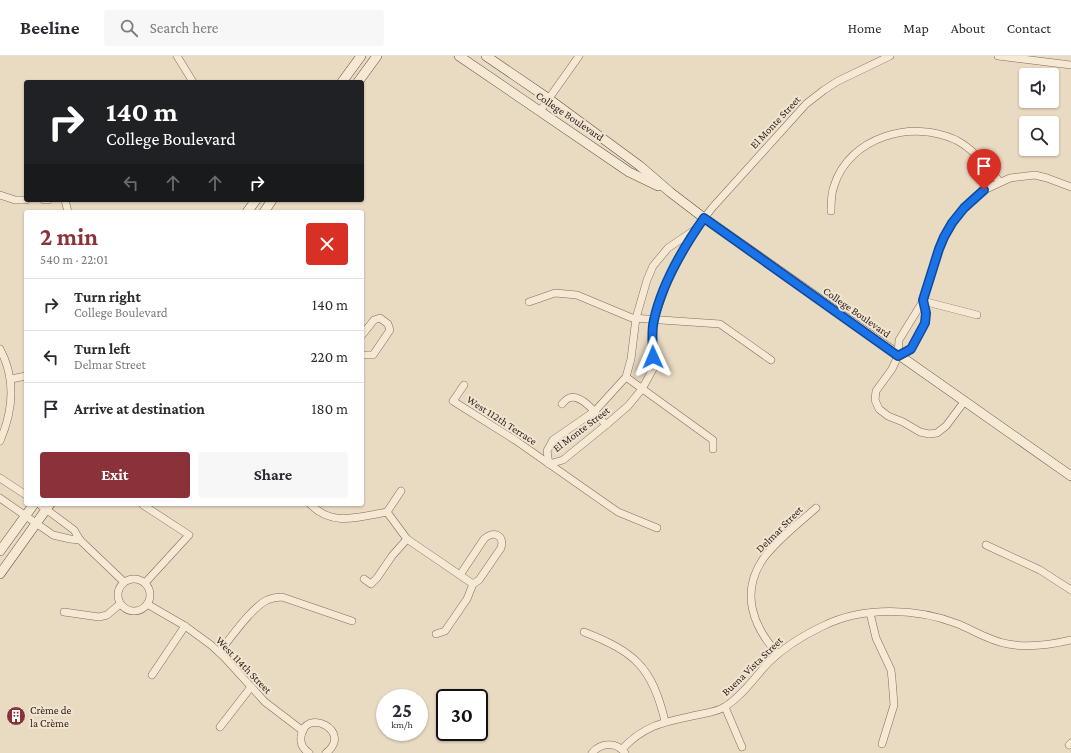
<!DOCTYPE html>
<meta charset="utf-8">
<style>
body{margin:0;font-family:"Crimson Pro",serif;background:#f7f7f7;color:#2b2b33;height:100vh;display:flex;flex-direction:column;font-size:15px;white-space:nowrap}
*{box-sizing:border-box;margin:0}
p{font-size:13px;color:#7c7c81}
.icon{flex:none;width:22px;height:22px;fill:none;stroke:currentColor;stroke-width:2;stroke-linecap:round;stroke-linejoin:round}
.map{position:relative;flex:1;overflow:hidden}
.panel{position:absolute;left:24px;top:154px;width:340px;height:296px;display:flex;flex-direction:column;background:#fff;border-radius:4px;box-shadow:0 1px 3px #0004}
.panel>*{flex:none}
.banner{position:absolute;left:24px;top:24px;width:340px;height:122px;border-radius:4px;box-shadow:0 1px 3px #0004;background:#202124;color:#fff;overflow:hidden}
.buttons{position:absolute;left:1019px;top:12px;display:grid;gap:8px}
.buttons a{display:grid;place-items:center;width:40px;height:40px;border-radius:4px;background:#fff;box-shadow:0 1px 3px #0004;font-size:20px}
.speed{position:absolute;left:376px;top:633px;display:flex;gap:8px;font-size:20px;font-weight:700;text-align:center}
.speed>*{display:grid;place-content:center;width:52px;height:52px;border-radius:50%;background:#fff;box-shadow:0 1px 3px #0004;line-height:1}
.speed small{font-size:10px;font-weight:400}
.speed .limit{border:2px solid #111;border-radius:6px;background:#fff;color:#111}
.pin{position:absolute;display:grid;place-items:center;width:34px;height:34px;color:#fff;margin:-41px -17px;border-radius:50% 50% 50% 0;rotate:-45deg;box-shadow:0 0 4px #0007}
.pin .icon{rotate:45deg}
.me{position:absolute;width:44px;margin:-22px;rotate:359deg;stroke-linejoin:round;filter:drop-shadow(0 0 3px #0008)}
.turn{display:flex;align-items:center;gap:14px;height:84px;padding:0 16px;font-size:18px}
.turn .icon{width:52px;height:52px;stroke-width:2.5}
.turn b{display:block;font-size:28px;line-height:34px}
.lanes{display:flex;align-items:center;height:38px;padding:0 16px;background:#0003;justify-content:center;gap:20px;direction:ltr}
.lanes .off{opacity:.35}
.round{display:grid;place-items:center;flex:none;width:42px;height:42px;border-radius:4px;background:#f7f7f7}
.summary{display:flex;align-items:center;justify-content:space-between;height:68px;padding:0 16px}
h1{font-size:24px;font-weight:700;line-height:30px;color:#8a3139}
.primary-button{display:flex;gap:8px;margin-top:auto;padding:8px 16px}
.primary-button a{flex:1;height:46px;border-radius:4px;background:#8a3139;color:#fff;font-size:16px;font-weight:700;line-height:46px;text-align:center}
.primary-button a+a{background:#f7f7f7;color:#2b2b33}
ul{padding:0;list-style:none}
li{display:flex;align-items:center;gap:12px;height:52px;padding:0 16px;border-top:1px solid #e1e1e2}
li div{flex:1}
li b{display:block;font-size:15px}
li em{font-style:normal}
header{display:flex;align-items:center;gap:24px;box-sizing:border-box;height:56px;padding:0 20px;background:#fff;border-bottom:1px solid #e1e1e2}
header strong{font-size:19px}
nav{display:flex;gap:22px;margin-inline-start:auto;font-size:14px}
.search{width:280px;height:36px;background:#f7f7f7;display:flex;align-items:center;gap:10px;box-sizing:border-box;padding:0 14px;border-radius:4px;color:#7c7c81;font-size:15px}
.map>svg:first-child{display:block}
.lines{fill:none;stroke-linecap:round;stroke-linejoin:round}
.minor-casing{stroke:#816c5b;stroke-width:8}
.secondary-casing{stroke:#634e3e;stroke-width:10}
.minor{stroke:#f5e9d4;stroke-width:7}
.secondary{stroke:#f5e9d4;stroke-width:9}
.route-casing{stroke:#114b97;stroke-width:10}
.route{stroke:#1a73e8;stroke-width:7}
.labels{text-anchor:middle;stroke-width:4;stroke-linejoin:round;paint-order:stroke}
.street-label{font-size:11px;fill:#32261e;stroke:#f1e5d1}
.poi-label{font-size:11px;fill:#32261e;stroke:#f1e5d1;text-anchor:start}
</style>
<header>
<strong>Beeline</strong>
<div class="search"><svg class="icon" aria-label="search" viewBox="0 0 24 24"><circle cx="10" cy="10" r="6"/><path d="M15 15l6 6"/></svg>Search here</div>
<nav><a>Home</a><a>Map</a><a>About</a><a>Contact</a></nav>
</header>
<div class="map">
<svg width="1071" height="697" viewBox="0 0 1071 697">
<rect width="100%" height="100%" fill="#e9dac2"/>
<g class="lines">
<defs>
<g id="minor">
<path d="M177,0L193,26"/>
<path d="M998,0L1071,9"/>
<path d="M540,55L579,0"/>
<path d="M0,139L15,144H26"/>
<path d="M44,144H48"/>
<path d="M65,144L68,156"/>
<path d="M831,155C831,146 831,138 834,130C849,81 912,63 956,84C975,94 986,110 1000,126"/>
<path d="M696,173L668,192L653,210L647,224L636,262L631,303L626,321L595,355L553,384L547,395L549,408L563,404L606,369L628,350L642,333L653,313L652,275L654,263L668,224L680,200L696,173L712,152L806,48L824,34L838,25L890,0"/>
<path d="M923,245L977,259"/>
<path d="M529,246L555,237L577,239L632,262L720,268L771,304"/>
<path d="M362,279L374,264L380,262L388,268L390,274L373,299H362"/>
<path d="M0,293C16,323 13,355 0,385"/>
<path d="M898,300L911,293L925,267L926,257L923,245"/>
<path d="M626,321L713,384V393"/>
<path d="M11,323L26,320"/>
<path d="M464,329L453,345L515,384L618,456L657,472"/>
<path d="M964,346L946,370L937,377L929,378L920,376L903,366L888,360L879,353L875,344L876,335L892,313L898,300L899,284L923,245L939,193L944,181L953,167L964,152L977,139L984,134L1010,122L1035,119L1047,122L1071,131"/>
<path d="M562,348C564,346 566,343 569,342C582,337 599,361 606,369"/>
<path d="M0,422L26,439"/>
<path d="M0,442L53,479L70,483L80,484"/>
<path d="M39,448L74,474L80,484L124,526"/>
<path d="M310,448C332,471 359,461 387,456L407,483L473,528"/>
<path d="M143,449L189,479L145,527"/>
<path d="M387,456L401,435"/>
<path d="M986,489L1040,514L1071,534"/>
<circle cx="134" cy="539" r="16"/>
<path d="M364,523L371,528L377,522L392,500L407,483"/>
<path d="M147,548L185,570L211,589L224,601L265,646L303,675"/>
<path d="M64,556L99,561L107,559L120,548"/>
<path d="M870,557L876,582L891,614L892,623L894,649L882,688"/>
<path d="M584,576C635,596 652,611 665,665"/>
<path d="M436,578L445,575L467,543L473,528L479,524L501,492C505,479 493,474 484,483L460,519"/>
<path d="M219,596C231,582 251,552 267,544C272,542 277,541 282,541L352,565"/>
<path d="M778,598C753,571 740,537 763,503C777,484 798,468 816,452"/>
<path d="M152,619L185,570"/>
<path d="M725,651L742,691"/>
<path d="M220,671L251,631"/>
<path d="M1069,689L1071,687"/>
<path d="M622,693C646,668 665,666 697,659C706,657 718,656 726,650C743,639 754,622 768,607C784,591 802,580 823,570C863,550 917,552 958,568C975,575 990,585 1008,588C1029,592 1051,589 1071,584"/>
<path d="M309,697C303,693 300,688 301,681C304,650 354,675 326,697"/>
<path d="M592,697C601,686 617,686 625,697"/>
</g>
<g id="secondary">
<path d="M459,0L629,116L658,130"/>
<path d="M486,0L549,43L640,110L670,136L704,162L1071,420"/>
<path d="M342,26L361,0"/>
<path d="M358,26L377,0"/>
<path d="M247,156L256,144"/>
<path d="M264,156L272,144"/>
<path d="M0,495L34,448"/>
<path d="M0,518L50,448"/>
</g>
</defs>
<use href="#minor" class="minor-casing"/>
<use href="#secondary" class="secondary-casing"/>
<use href="#minor" class="minor"/>
<use href="#secondary" class="secondary"/>
</g>
<g class="lines">
<defs>
<path id="route" d="M653,301C653,288 651,276 654,264C662,227 683,192 704,162L898,300L911,293L925,267L926,257L923,244L939,193L944,181L952,167L964,152L984,134"/>
</defs>
<use href="#route" class="route-casing"/>
<use href="#route" class="route"/>
</g>
<defs>
<symbol id="building-disc" viewBox="-11 -11 22 22"><circle r="9.5" fill="#8a3139" stroke="#f1e5d1"/><path d="M-4-6H4V6H1V3H-1V6H-4ZM-2.5-4.3h1.7v1.8h-1.7ZM.8-4.3h1.7v1.8H.8ZM-2.5-1h1.7V.8h-1.7ZM.8-1h1.7V.8H.8Z" fill="#fff"/></symbol>
</defs>
<g fill-rule="evenodd">
<use href="#building-disc" x="5" y="649" width="22" height="22"/>
</g>
<g class="labels">
<g class="street-label">
<text transform="translate(570 60) rotate(34)" y="4">College Boulevard</text>
<text transform="translate(775 66) rotate(-47)" y="4">El Monte Street</text>
<text transform="translate(857 256) rotate(35)" y="4">College Boulevard</text>
<text transform="translate(502 364) rotate(33)" y="4">West 112th Terrace</text>
<text transform="translate(581 373) rotate(-37)" y="4">El Monte Street</text>
<text transform="translate(779 473) rotate(-45)" y="4">Delmar Street</text>
<text transform="translate(244 609) rotate(46)" y="4">West 114th Street</text>
<text transform="translate(752 610) rotate(-44)" y="4">Buena Vista Street</text>
</g>
<g class="poi-label">
<text x="30" y="658">Crème de<tspan x="30" dy="13">la Crème</tspan></text>
</g>
</g>
</svg>
<div class="buttons">
<a><svg class="icon" aria-label="sound" viewBox="0 0 24 24"><path d="M4 9h4l5-4v14l-5-4H4zM17 9q2 3 0 6"/></svg></a>
<a><svg class="icon" aria-label="search" viewBox="0 0 24 24"><circle cx="10" cy="10" r="6"/><path d="M15 15l6 6"/></svg></a>
</div>
<div class="speed"><div>25<small>km/h</small></div><div class="limit">30</div></div>
<div class="pin" style="left:984px;top:134px;background:#d93025"><svg class="icon" aria-label="arrive" viewBox="0 0 24 24"><path d="M6 21V4h12l-3 4 3 4H6"/></svg></div>
<svg class="me" style="left:653px;top:301px" viewBox="-20 -20 40 40"><path d="M0-17L14 15 0 8-14 15z" fill="#1a73e8" stroke="#fff" stroke-width="4"/></svg>
<div class="banner">
<div class="turn"><svg class="icon" aria-label="right" viewBox="0 0 24 24"><path d="M7 20v-9h11M14 6l5 5-5 5"/></svg><div><b>140 m</b>College Boulevard</div></div>
<div class="lanes"><svg class="icon off" aria-label="left" viewBox="0 0 24 24"><path d="M17 20v-9H6M10 6l-5 5 5 5"/></svg><svg class="icon off" aria-label="ahead" viewBox="0 0 24 24"><path d="M12 20V5M6 11l6-6 6 6"/></svg><svg class="icon off" aria-label="ahead" viewBox="0 0 24 24"><path d="M12 20V5M6 11l6-6 6 6"/></svg><svg class="icon" aria-label="right" viewBox="0 0 24 24"><path d="M7 20v-9h11M14 6l5 5-5 5"/></svg></div>
</div>
<section class="panel">
<div class="summary"><div><h1>2 min</h1><p>540 m · 22:01</p></div><a class="round" style="background:#d93025;color:#fff"><svg class="icon" aria-label="close" viewBox="0 0 24 24"><path d="M6 6l12 12M18 6L6 18"/></svg></a></div>
<ul>
<li><svg class="icon" aria-label="right" viewBox="0 0 24 24"><path d="M7 20v-9h11M14 6l5 5-5 5"/></svg><div><b>Turn right</b><p>College Boulevard</p></div><em>140 m</em></li>
<li><svg class="icon" aria-label="left" viewBox="0 0 24 24"><path d="M17 20v-9H6M10 6l-5 5 5 5"/></svg><div><b>Turn left</b><p>Delmar Street</p></div><em>220 m</em></li>
<li><svg class="icon" aria-label="arrive" viewBox="0 0 24 24"><path d="M6 21V4h12l-3 4 3 4H6"/></svg><div><b>Arrive at destination</b></div><em>180 m</em></li>
</ul>
<div class="primary-button"><a>Exit</a><a>Share</a></div>
</section>
</div>
